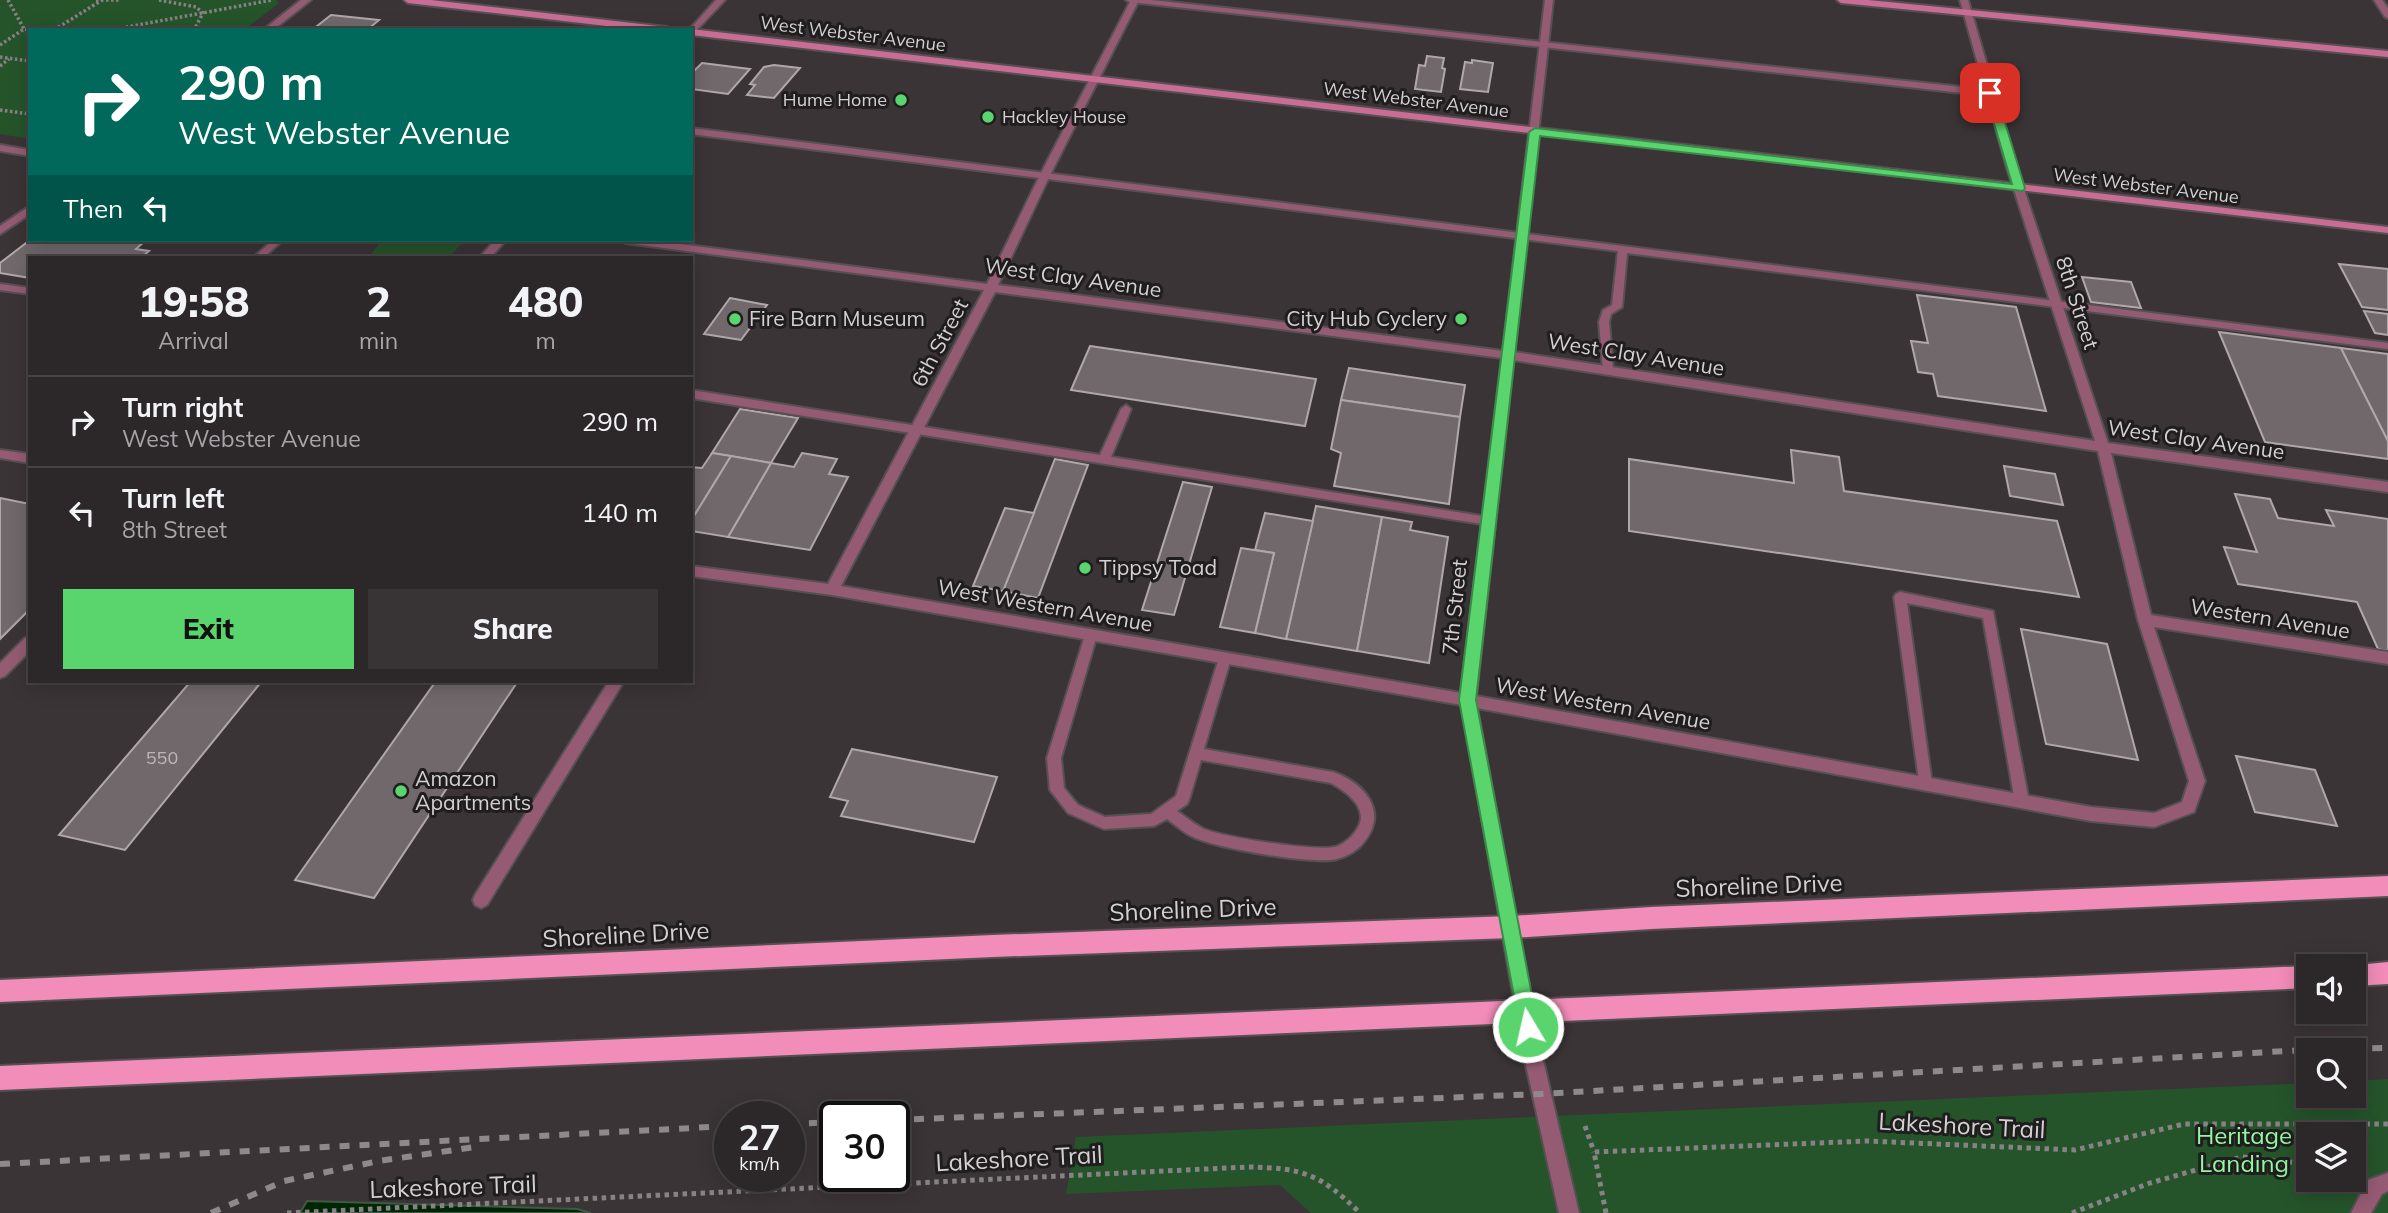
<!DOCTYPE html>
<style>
body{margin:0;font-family:Mulish,sans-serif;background:#383335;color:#f1f3f6;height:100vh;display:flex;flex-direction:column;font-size:26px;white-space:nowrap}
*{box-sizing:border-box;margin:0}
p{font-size:23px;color:#a6a5a8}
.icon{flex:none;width:38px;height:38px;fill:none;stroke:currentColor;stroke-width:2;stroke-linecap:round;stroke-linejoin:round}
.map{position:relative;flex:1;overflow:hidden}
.sheet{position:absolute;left:28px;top:256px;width:665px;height:427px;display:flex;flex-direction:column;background:#2c2729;border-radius:0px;box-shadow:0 4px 18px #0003,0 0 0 2px #484446}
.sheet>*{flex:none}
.banner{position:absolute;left:28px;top:28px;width:665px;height:214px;border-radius:0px;box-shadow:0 4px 18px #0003,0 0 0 2px #484446;background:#00695c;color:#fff;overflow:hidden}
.controls{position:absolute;left:2296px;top:954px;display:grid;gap:14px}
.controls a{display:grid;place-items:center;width:70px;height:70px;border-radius:0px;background:#2c2729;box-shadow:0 4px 18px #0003,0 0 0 2px #484446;font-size:35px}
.speed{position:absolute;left:714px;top:1101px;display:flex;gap:14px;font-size:35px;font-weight:700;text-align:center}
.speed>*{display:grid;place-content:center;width:91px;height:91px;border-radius:50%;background:#2c2729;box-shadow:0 4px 18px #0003,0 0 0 2px #484446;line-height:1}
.speed small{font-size:18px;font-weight:400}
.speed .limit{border:4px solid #111;border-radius:10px;background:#fff;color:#111}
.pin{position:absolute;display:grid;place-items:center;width:60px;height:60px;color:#fff;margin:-30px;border-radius:14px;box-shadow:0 4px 10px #0006}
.me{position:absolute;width:77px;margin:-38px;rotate:351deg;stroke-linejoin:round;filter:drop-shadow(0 0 5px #0008)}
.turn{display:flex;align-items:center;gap:24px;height:147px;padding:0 35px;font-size:32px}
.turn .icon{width:91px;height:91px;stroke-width:2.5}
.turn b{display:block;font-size:49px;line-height:60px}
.then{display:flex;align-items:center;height:66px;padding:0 35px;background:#0003;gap:14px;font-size:26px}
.eta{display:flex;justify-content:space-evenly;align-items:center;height:119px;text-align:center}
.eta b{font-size:42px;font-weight:800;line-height:49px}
.button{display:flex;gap:14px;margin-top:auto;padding:14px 35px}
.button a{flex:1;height:80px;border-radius:0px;background:#5ad56e;color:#111;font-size:28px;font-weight:800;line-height:80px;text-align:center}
.button a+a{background:#383335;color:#f1f3f6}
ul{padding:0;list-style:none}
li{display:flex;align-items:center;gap:21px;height:91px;padding:0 35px;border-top:2px solid #484446}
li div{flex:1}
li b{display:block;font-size:26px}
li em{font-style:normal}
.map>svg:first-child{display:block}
.green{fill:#25542b;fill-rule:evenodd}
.water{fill:#002606;stroke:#405943;stroke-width:2}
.building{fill:#70686b;stroke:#afa7aa;stroke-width:2}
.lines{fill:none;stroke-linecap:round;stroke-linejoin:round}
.service-casing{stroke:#575053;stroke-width:4}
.minor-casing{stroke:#575053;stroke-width:4}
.secondary-casing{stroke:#575053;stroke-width:4}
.trunk-casing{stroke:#575053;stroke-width:4}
.path-far1{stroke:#878284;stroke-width:3.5;stroke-dasharray:2.5 2.5;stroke-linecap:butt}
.path{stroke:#878284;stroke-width:5;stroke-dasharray:4.5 4.5;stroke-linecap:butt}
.service{fill:#955b73;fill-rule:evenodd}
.minor{fill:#955b73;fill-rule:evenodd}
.secondary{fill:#c96d94;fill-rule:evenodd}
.trunk{fill:#f28cb8;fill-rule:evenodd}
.rail{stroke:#8e898b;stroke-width:6;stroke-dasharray:10 10;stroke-linecap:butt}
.route{fill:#5ad56e;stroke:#3a8a48;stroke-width:2}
.poi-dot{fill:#5ad56e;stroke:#201d1e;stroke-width:2.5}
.labels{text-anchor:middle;stroke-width:6;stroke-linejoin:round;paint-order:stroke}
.far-street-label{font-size:18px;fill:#d4d0d2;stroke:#201d1e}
.far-poi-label{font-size:18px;fill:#d4d0d2;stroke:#201d1e;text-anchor:end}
.number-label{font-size:18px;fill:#bbb6b8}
.street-label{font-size:21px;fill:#d4d0d2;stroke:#201d1e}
.poi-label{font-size:21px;fill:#d4d0d2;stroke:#201d1e;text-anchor:start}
.near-street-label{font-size:24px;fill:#d4d0d2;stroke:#201d1e}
.near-park-label{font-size:24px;fill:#93f79f;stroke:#201d1e}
</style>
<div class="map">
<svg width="2388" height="1213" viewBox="0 0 2388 1213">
<rect width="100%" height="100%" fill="#3b3437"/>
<g class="green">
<path d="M0,0H276L279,3L244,30H30V139L0,134Z"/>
<path d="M382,240H465L449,257H369Z"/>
<path d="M2388,1079V1213H1311L1280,1185L1066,1194L1076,1137L2308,1083V1096H2354V1081ZM2308,1134H2354V1180H2308Z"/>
</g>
<path class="water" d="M307,1201L577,1209L591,1213H300Z"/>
<g class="building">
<path d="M331,15L379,20L367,30H312Z"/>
<path d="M1427,56L1444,58L1442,68L1445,69L1441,92L1415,89L1419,65L1425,66Z"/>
<path d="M1472,60L1493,63L1488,92L1460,89L1465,62L1472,63Z"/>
<path d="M702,63L750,69L728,94L691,89V74Z"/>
<path d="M774,65L800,68L774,98L747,95L755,85L750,84L764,67Z"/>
<path d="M30,240H146L136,249L149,251L142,257H30V278L0,273V263Z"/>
<path d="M2339,264L2388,269V310L2362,307Z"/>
<path d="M2082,277L2131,282L2141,308L2091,302Z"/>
<path d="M1917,295L2016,307L2046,411L1938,396L1933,374L1918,372L1911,341L1928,343Z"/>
<path d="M730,298L767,305L741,340L704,334Z"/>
<path d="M2364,311L2388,314V335L2375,333Z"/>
<path d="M2219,332L2341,348L2388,441V459L2265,442Z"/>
<path d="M1090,346L1316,379L1305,426L1071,390Z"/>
<path d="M2341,348L2388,354V441Z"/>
<path d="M1349,368L1465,385L1460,417L1341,400Z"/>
<path d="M1341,400L1460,417L1449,504L1334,486L1341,453L1331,449Z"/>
<path d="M740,409L798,418L771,463L712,453Z"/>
<path d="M1791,450L1839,457L1844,491L2057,521L2079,597L1629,531V459L1794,483Z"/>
<path d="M712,453L731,456L691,521V467L702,468Z"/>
<path d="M802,453L837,459L829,474L848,477L810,550L728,537L771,463L794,467Z"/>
<path d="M731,456L771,463L728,537L691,531V521Z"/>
<path d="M1055,459L1088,465L1038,598L1003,591Z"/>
<path d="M2004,466L2055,474L2063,505L2010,496Z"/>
<path d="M1183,482L1212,487L1174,615L1142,610Z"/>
<path d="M2235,494L2270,499L2278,518L2334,526L2326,510L2388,519V651L2378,649L2357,602L2238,584L2224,547L2257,552Z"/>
<path d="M0,498L30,504V609L0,639Z"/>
<path d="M1316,506L1382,517L1357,651L1286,639Z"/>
<path d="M1005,508L1034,513L1003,591L973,586Z"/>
<path d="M1265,513L1313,521L1286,639L1255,633L1274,553L1255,550Z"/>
<path d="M1382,517L1412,522L1410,530L1448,537L1429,663L1357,651Z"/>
<path d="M1241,548L1274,553L1255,633L1220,627Z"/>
<path d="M2021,629L2107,644L2138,760L2046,744Z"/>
<path d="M191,681H262L125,850L59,835Z"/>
<path d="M436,681H518L374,898L295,880Z"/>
<path d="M852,749L997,777L974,842L841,816L848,801L830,797Z"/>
<path d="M2236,756L2315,770L2337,826L2255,812Z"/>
</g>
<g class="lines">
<defs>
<g id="service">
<path d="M1126,0H1151L1990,90L1994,93L1990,96L1130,2Z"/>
<path d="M691,128L2388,343V349L1627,253L1622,307L1611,314L1609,322L1613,370L1608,373L1603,370L1599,322L1603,310L1612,305L1618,251L691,134Z"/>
<path d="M273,240H283L264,257H254Z"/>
<path d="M0,284L30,288V294L0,290Z"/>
<path d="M691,390L1100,455L1121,409L1126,405L1131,409L1111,457L1488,517L1494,521L1488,525L691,398Z"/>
<path d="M1900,592L1993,611L2029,802L2027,806L2022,808L2017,806L2015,802L1983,618L1907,603L1932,784L1930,788L1925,790L1920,788L1894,597L1896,594Z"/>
<path d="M1091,630L1095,632L1097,635L1061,758L1064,788L1078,805L1105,817L1151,814L1176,796L1219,658L1221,654H1229L1231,658L1204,749L1333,772C1364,783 1389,811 1364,842C1358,850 1348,856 1337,859C1313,865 1223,849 1198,839C1186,835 1177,826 1167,819L1154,826L1104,829L1068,813L1050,790L1047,758L1085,635L1087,632ZM1201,760L1331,783C1349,793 1372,811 1355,832C1351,838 1344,843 1338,846C1320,853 1224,837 1204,829C1195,825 1186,817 1177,811L1187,804L1189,800Z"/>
</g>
<g id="minor">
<path d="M301,0H311L273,30H263Z"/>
<path d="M716,0H725L691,36V30H689Z"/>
<path d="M1131,0H1139L1049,177L998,285L1503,351L1545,0H1553L1514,352L2095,441L2007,168L1960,0H1968L2017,168L2108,443L2388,482V492L2111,453L2151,615L2388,652V664L2154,627L2205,781L2194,812L2154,827L2091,821L1477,708L1542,1056L1579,1213H1559L1524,1056L1462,705L832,595L691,576V566L828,584L984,290L626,243L621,240H649L987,284L1039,177ZM995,292L1502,358L1461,693L841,586ZM1513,360L2098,451L2138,620L2189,781L2182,802L2154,813L2091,807L1476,696Z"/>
<path d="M2374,0H2382L2388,8V18L2385,17Z"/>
<path d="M0,145L30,150V156L0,151Z"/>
<path d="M30,206V214L0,234V226Z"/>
<path d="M495,240H506L491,257H480Z"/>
<path d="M0,450L30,454V463L0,458Z"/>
<path d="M30,636V651L5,676L0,678V663L25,638Z"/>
<path d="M609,681H624L487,905L481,908L475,905L473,900L475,895Z"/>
<path d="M2388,1173V1191L2382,1194L2371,1213H2351L2368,1180Z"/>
</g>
<g id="secondary">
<path d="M404,0H431L667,27L671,30H641L408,3Z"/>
<path d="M1837,0H1868L2388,51V57L1841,3Z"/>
<path d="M691,29L2388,227V233L691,35V30H689Z"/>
</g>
<g id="trunk">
<path d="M2388,876V896L1651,929L1511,938L993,957L0,1002V980L993,935L1511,916L1651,907Z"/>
<path d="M2388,962V984L2354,986V966H2348Z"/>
<path d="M2308,966V988L0,1090V1066Z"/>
</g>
</defs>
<use href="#service" class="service-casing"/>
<use href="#minor" class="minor-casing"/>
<use href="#secondary" class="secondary-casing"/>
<use href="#trunk" class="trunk-casing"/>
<g class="path-far1">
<path d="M8,0L24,29"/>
<path d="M96,0H119"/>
<path d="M159,0L196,7L203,13L194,30"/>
<path d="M54,30L102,0"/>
<path d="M111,30L272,0"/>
<path d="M0,45L24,29L31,30"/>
<path d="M0,57L30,61"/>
<path d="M0,66L9,59"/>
<path d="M0,110L30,114"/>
</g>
<g class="path">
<path d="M1585,1126L1594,1152"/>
<path d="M287,1213L1248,1167C1304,1168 1320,1174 1360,1213"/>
<path d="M1606,1213L1594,1152L1867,1141L2075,1150L2184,1124H2388"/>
<path d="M2072,1213L2150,1183L2242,1157L2308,1164"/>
</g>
<use href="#service" class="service"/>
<use href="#minor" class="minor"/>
<use href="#secondary" class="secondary"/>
<use href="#trunk" class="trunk"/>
<g class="rail">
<path d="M894,1120L1540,1094L2322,1049L2388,1048"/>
<path d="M789,1124L835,1122"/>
<path d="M0,1164L730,1126"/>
<path d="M211,1213L284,1181L379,1161L475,1147"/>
</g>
</g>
<path class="route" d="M1990,90L1996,93L2025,188L2023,191L1540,136L1476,700L1538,1027L1535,1034L1528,1037L1521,1034L1459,700L1529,132L1535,128L2012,184L1985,93Z"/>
<g class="poi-dot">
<circle cx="901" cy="100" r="7"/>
<circle cx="988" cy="117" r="7"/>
<circle cx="735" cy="319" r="7"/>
<circle cx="1461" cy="319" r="7"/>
<circle cx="1085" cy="568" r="7"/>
<circle cx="401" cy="791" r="7"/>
</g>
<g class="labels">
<g class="far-street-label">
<text transform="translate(853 34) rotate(7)" y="6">West Webster Avenue</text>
<text transform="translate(1416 100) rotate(7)" y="6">West Webster Avenue</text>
<text transform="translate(2146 186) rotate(7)" y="6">West Webster Avenue</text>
</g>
<g class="far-poi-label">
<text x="887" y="106">Hume Home</text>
<text x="1002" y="123" text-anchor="start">Hackley House</text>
</g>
<g class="number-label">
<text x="162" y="764">550</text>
</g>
<g class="street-label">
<text transform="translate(1073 278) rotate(8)" y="7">West Clay Avenue</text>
<text transform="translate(2077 303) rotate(72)" y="7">8th Street</text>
<text transform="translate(940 343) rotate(-62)" y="7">6th Street</text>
<text transform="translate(1636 355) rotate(9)" y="7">West Clay Avenue</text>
<text transform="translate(2196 440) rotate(8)" y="7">West Clay Avenue</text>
<text transform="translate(1045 606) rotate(10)" y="7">West Western Avenue</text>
<text transform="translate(1455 607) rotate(-84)" y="7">7th Street</text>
<text transform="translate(2270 619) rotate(9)" y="7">Western Avenue</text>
<text transform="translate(1603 704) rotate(10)" y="7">West Western Avenue</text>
</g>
<g class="poi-label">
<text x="749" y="326">Fire Barn Museum</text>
<text x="1447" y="326" text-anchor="end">City Hub Cyclery</text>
<text x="1099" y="575">Tippsy Toad</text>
<text x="415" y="786">Amazon<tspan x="415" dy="24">Apartments</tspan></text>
</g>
<g class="near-street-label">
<text transform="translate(1759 886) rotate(-2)" y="8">Shoreline Drive</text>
<text transform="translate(1193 910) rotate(-2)" y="8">Shoreline Drive</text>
<text transform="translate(626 935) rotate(-3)" y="8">Shoreline Drive</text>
<text transform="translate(1962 1126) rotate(3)" y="8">Lakeshore Trail</text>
<text transform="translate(1019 1159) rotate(-3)" y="8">Lakeshore Trail</text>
<text transform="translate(453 1187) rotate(-2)" y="8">Lakeshore Trail</text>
</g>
<g class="near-park-label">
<text x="2244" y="1144">Heritage<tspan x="2244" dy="28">Landing</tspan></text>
</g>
</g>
</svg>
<div class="controls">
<a><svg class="icon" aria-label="sound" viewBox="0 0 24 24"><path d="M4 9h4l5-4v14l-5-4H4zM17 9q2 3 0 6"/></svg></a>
<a><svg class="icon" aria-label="search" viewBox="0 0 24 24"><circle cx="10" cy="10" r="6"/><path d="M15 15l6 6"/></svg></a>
<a><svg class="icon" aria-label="layers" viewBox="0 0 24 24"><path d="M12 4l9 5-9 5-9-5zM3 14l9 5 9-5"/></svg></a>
</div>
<div class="speed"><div>27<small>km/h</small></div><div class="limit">30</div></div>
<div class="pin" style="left:1990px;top:93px;background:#d93025"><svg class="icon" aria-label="arrive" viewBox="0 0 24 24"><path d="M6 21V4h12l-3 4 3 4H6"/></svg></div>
<svg class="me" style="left:1528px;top:1027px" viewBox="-20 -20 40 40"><circle r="17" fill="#5ad56e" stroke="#fff" stroke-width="3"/><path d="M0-11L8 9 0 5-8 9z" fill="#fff"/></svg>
<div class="banner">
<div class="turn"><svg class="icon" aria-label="right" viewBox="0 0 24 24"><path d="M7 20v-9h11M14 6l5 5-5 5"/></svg><div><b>290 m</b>West Webster Avenue</div></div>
<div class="then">Then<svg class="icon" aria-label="left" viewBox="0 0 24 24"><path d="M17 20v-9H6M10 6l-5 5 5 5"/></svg></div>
</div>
<section class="sheet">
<div class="eta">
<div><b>19:58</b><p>Arrival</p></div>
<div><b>2</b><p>min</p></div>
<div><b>480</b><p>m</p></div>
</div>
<ul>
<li><svg class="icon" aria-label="right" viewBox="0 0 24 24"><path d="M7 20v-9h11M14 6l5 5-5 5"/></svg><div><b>Turn right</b><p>West Webster Avenue</p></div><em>290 m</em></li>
<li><svg class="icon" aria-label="left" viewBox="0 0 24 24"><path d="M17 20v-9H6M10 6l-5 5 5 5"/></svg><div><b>Turn left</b><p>8th Street</p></div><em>140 m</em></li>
</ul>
<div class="button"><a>Exit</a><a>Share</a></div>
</section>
</div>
